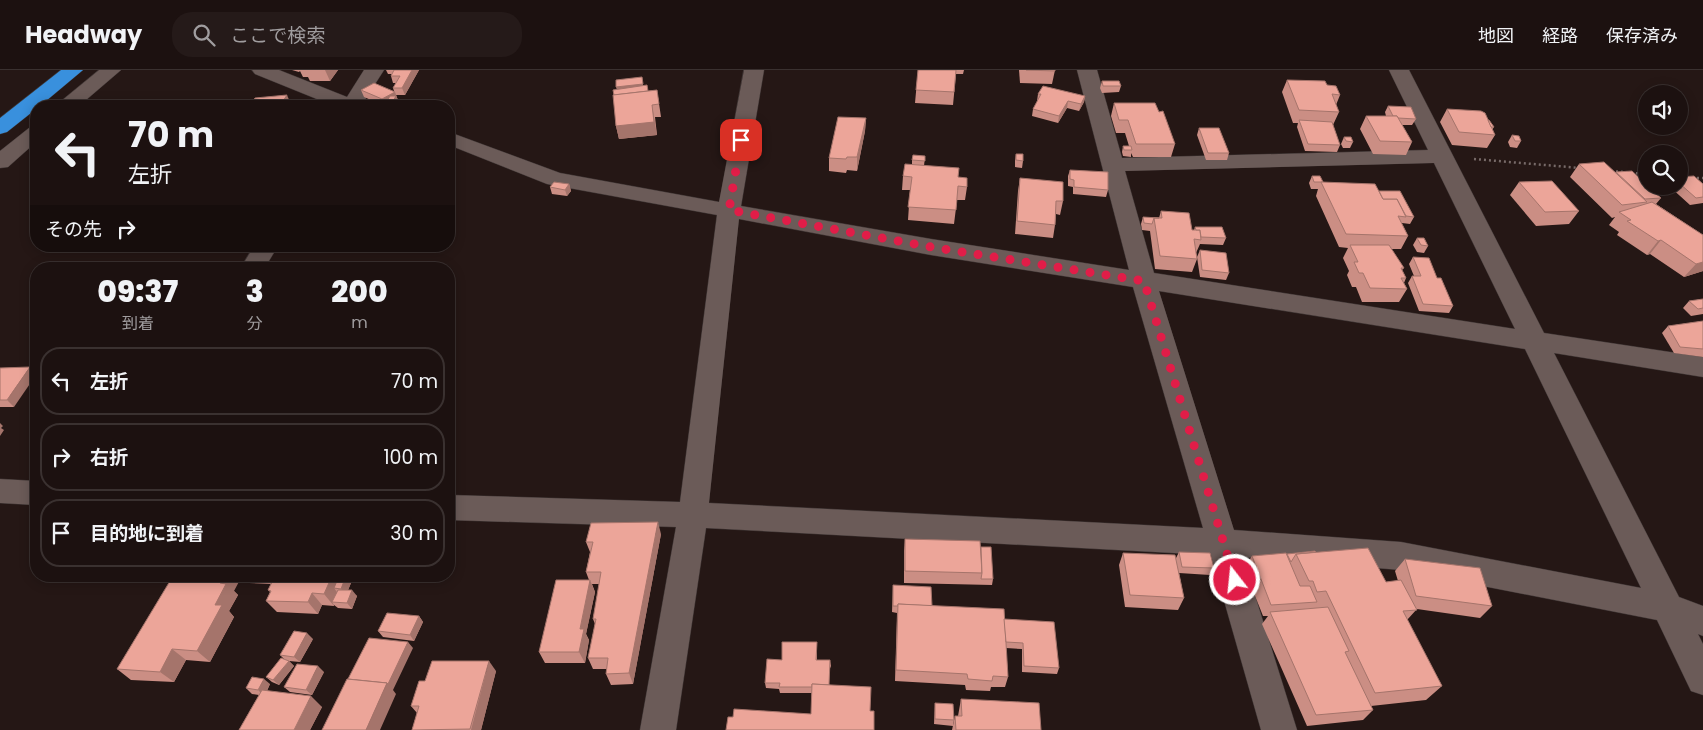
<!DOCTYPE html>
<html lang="ja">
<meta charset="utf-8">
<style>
body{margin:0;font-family:Poppins,"Noto Sans JP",sans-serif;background:#251a19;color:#f1f3f6;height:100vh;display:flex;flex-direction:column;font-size:19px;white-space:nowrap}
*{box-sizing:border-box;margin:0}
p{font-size:16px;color:#a09d9f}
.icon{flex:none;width:28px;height:28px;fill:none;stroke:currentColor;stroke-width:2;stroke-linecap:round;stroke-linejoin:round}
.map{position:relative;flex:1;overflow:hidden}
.sheet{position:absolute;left:30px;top:192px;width:425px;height:320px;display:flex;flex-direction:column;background:#1c1110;border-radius:20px;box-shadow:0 2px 12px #0003,0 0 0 1px #3a3130}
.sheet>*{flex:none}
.banner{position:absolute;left:30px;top:30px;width:425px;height:152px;border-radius:20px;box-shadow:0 2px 12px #0003,0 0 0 1px #3a3130;background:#1c1110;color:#f1f3f6;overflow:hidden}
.buttons{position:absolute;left:1638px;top:15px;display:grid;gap:10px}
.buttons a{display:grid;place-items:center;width:50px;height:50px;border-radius:50%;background:#1c1110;box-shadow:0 2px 12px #0003,0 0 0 1px #3a3130;font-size:25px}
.pin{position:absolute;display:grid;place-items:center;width:42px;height:42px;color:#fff;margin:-21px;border-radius:10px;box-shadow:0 2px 8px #0006}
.me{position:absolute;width:55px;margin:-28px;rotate:344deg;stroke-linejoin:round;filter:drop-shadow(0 0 4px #0008)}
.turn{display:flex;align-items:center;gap:18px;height:105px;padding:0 15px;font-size:22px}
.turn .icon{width:65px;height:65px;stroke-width:2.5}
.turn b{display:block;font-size:35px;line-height:42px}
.then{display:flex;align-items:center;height:48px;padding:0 15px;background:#0003;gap:10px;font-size:19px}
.eta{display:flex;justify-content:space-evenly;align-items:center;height:85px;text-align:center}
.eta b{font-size:30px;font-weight:800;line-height:35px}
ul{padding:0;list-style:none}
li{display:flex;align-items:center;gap:15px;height:68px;margin:0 10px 8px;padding:0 5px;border:2px solid #3a3130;border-radius:20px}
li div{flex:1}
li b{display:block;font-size:19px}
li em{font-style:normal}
header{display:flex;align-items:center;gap:30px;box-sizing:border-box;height:70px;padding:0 25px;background:#1c1110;border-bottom:1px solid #3a3130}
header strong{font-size:24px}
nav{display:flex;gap:28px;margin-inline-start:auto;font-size:18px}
.search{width:350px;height:45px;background:#251a19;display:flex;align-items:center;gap:12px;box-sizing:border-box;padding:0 18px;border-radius:20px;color:#a09d9f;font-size:19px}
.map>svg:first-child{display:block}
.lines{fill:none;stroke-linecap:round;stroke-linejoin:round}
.minor-casing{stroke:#3e3534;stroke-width:1}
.motorway-casing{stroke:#3e3534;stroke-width:1}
.path{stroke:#776a68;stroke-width:2.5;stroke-dasharray:2 3;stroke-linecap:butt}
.minor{fill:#6b5b58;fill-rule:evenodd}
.motorway{fill:#3990dd;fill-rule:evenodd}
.wall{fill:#cb8e84}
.shaded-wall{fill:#a5746b}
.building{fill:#eca599;stroke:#a5746b}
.route{stroke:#e11d48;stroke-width:9;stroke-dasharray:0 16.2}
</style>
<header>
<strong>Headway</strong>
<div class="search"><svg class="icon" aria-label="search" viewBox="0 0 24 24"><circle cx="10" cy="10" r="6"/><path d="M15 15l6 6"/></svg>ここで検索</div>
<nav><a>地図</a><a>経路</a><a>保存済み</a></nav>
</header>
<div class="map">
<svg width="1703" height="660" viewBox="0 0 1703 660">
<rect width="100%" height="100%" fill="#251715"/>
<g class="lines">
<defs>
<g id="minor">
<path d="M99,0H121L79,36H57L60,32Z"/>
<path d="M252,0H279L347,27L364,0H384L361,36H334L255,4Z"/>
<path d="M744,0H764L741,136L931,169L1129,200L1077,0H1097L1122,88L1428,80L1389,0H1409L1544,263L1703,287V307L1554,283L1679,527L1703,536V566L1698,564L1703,574V625L1691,621L1657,550L1401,500L1243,487L1297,660H1261L1211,485L706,458L676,660H640L676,457L449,450V425L680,432L717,145L547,114L449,75V62L560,103L719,132ZM1434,93L1515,259L1154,203L1125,101ZM739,149L931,185L1133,217L1203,458L709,433ZM1159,221L1525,279L1641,518L1401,472L1234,460Z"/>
<path d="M36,56V72L8,97L0,98V81L29,58Z"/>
<path d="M254,176H278L264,199H240Z"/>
<path d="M0,409L36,411V435L0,433Z"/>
</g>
<path id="motorway" d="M61,0H83L40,36H36V39L7,62L0,64V48Z"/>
</defs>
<use href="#minor" class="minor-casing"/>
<use href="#motorway" class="motorway-casing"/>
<g class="path">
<path d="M1474,89L1580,98"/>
<path d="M1611,101L1646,104"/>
<path d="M1692,108H1703"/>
</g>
<use href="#minor" class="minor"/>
<use href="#motorway" class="motorway"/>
</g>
<g class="wall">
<path d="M292,0H338L330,11H310L308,7H303L300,1L299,2Z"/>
<path d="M386,0H419L405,25H396L399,33L396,36H389L388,34L385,36L364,27L361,20L394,21L393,18L396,13H393L391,6L392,4H388Z"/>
<path d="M918,0H964L963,4H956L953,35L915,33Z"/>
<path d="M1019,0H1055L1052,14L1020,13Z"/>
<path d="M1287,10L1327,15L1340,25L1336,35L1339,42L1333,55L1340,75L1337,82L1305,81L1297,57L1298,53H1293L1282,22Z"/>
<path d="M1102,11L1121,16L1119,22L1102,23L1100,18Z"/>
<path d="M643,16L648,21L657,20L661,47H655L657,65L619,69L616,56L614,25Z"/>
<path d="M1038,24L1085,26L1084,32L1079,41L1067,38L1058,53L1032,46L1033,39L1038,31H1037Z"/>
<path d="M1114,33L1159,42L1175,74L1171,87H1133L1131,83V87L1123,86L1122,82L1123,76H1129L1125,63H1116L1111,46Z"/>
<path d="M1388,36L1416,49L1412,55H1402L1412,72L1406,85L1373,84L1360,59L1366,46H1386L1385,42Z"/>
<path d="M1447,39L1488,50L1494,57L1492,60L1495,65L1487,78L1452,75L1440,52Z"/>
<path d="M866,48L865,61L857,101L847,100L846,103L829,101V88Z"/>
<path d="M1199,58L1229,83L1227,90H1206L1197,65Z"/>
<path d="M1512,65L1521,71L1517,78L1510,77L1508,72Z"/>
<path d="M1344,67L1353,72L1350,78H1343L1341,74Z"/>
<path d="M1016,84L1023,91L1022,98L1015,97V91Z"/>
<path d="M925,86L924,96L958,107L967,117L965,130H957L954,154L908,150L910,120H902L903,106L912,95V90Z"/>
<path d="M1579,94L1616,102L1661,128L1656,134L1703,165V201L1684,207L1650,184L1647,185L1617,165L1619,162L1609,155L1615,147L1612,148L1570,107Z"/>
<path d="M1070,100L1108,120L1106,127L1073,124V117L1068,116V106Z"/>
<path d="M1312,106L1323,112L1379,121L1414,147L1410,154L1402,153V154L1408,166L1401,179H1391L1404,198L1402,200L1406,208L1404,213L1407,219L1399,232H1362L1356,217H1352L1347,205L1349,201L1343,188L1348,178L1339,177L1316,126L1318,119H1311L1309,113Z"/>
<path d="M1679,107L1703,114V133L1690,135L1669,116H1679Z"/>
<path d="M1020,108L1063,131L1060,145L1056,144L1055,155L1053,168L1015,164L1018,121Z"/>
<path d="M1519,112L1579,141L1569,154L1536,156L1510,125Z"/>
<path d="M569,114L571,121L567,126L552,124L550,117Z"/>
<path d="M1161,141L1192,160H1194L1195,157L1226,168L1223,175L1200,174L1196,183L1197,189L1192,202L1155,199L1150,161L1142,160L1141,154L1143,147L1159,148Z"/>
<path d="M1417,168L1428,176L1424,183L1417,182L1413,175Z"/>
<path d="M1200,180L1229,203L1226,210L1200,207L1197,187Z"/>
<path d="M1413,187L1437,208L1453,236L1449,243L1419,241L1408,213L1412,206H1414L1409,194Z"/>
<path d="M1703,229V244L1691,246L1683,238L1689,231Z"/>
<path d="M1703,251V287L1674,283L1662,263L1668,256Z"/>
<path d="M0,298L14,337H0Z"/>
<path d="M661,464L633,614L611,615L606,604L607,599H593L588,588L595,554L593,549L599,514H592L595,522L586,564L589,570L585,593H545L539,582L589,510L586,502L590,482L586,472Z"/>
<path d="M905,469L981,477L993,509L992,515L904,513V481Z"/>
<path d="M1179,482L1214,498L1210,505L1179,503L1184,528L1178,540L1125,537L1119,495L1123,483L1176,488Z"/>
<path d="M1316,482L1386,512L1398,511L1395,501L1405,489L1492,536L1480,548L1417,539L1407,550L1442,616L1426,630L1371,636L1373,640L1363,650L1307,656L1262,554L1268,546H1263L1244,498L1252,486L1286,485L1287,484Z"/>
<path d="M244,506H354L348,520L357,526L352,539L338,538L334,535V536L322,535L318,544L277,542L266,531L270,522L268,520L271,514L249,513L243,507Z"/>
<path d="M893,515L932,536L1004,549L1059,598L1057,604L1022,602V579L1006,578L1008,607L1005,617H991L990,621L966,620L965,615L895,611L897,543L892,542Z"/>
<path d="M234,521L238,525L229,541L234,547L210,592L186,590L174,612L131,610L117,599Z"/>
<path d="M419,546L423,552L414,571L383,567L378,561Z"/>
<path d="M313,569L300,592L289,591L294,596L279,615L272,612L266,607L284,589L280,585Z"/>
<path d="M817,572V590H830L831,596L811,644L812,623H780L779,619L766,618L765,613L782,590Z"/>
<path d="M496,601L481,660H412L417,643L411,636L425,611Z"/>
<path d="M324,602L312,625L290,622L284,617Z"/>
<path d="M270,614L267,621L322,637L310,660H239L259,625L252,624L246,618Z"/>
<path d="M961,629L1041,660H952L955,646H958Z"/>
<path d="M935,633L954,650L953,656L934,654Z"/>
</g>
<g class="shaded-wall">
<path d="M325,0H338L330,11Z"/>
<path d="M412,0H419L405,25L402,18Z"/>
<path d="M642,7L644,21L618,24L616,17Z"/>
<path d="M395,22L399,33L396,36H395L393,31H387L388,34L385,36L382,29Z"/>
<path d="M287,25L290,32L287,36H280Z"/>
<path d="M1085,26L1084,32L1079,41L1081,34Z"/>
<path d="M1068,31L1067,38L1058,53L1059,46Z"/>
<path d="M652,35L657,65L619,69L616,56Z"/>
<path d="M866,48L865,61L857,101V87Z"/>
<path d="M569,114L571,121L567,126L565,120Z"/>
<path d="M1661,170L1650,184L1647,185L1658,171Z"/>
<path d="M1703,192V201L1684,207L1696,194Z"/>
<path d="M30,297L36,303V305L14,337L7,330Z"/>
<path d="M0,353L3,356L1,358L4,360L0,366Z"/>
<path d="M658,452L661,464L633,614L629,603Z"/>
<path d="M224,506H242L234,521L238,525L229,541L234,547L210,592L197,581L215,535L220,513Z"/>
<path d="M332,506H354L346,525L341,519L334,518L339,525L332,532L334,535V536L324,524Z"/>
<path d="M590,510L595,522L586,564L589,570L585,593L579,582L580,559Z"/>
<path d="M352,520L357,526L352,539L347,533Z"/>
<path d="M312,523L322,535L318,544L308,532Z"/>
<path d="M419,546L423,552L414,571L410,565Z"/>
<path d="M307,563L313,569L300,592L294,587Z"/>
<path d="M408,572L413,578L393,620L396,624L380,660H366L387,613Z"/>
<path d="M172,579L186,590L174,612L160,602Z"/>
<path d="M289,591L294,596L279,615L273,610Z"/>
<path d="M489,591L496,601L481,660H471Z"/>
<path d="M318,596L324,602L312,625L306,620Z"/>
<path d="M264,609L270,614L264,626L258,620Z"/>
<path d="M311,626L322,637L310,660H294Z"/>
</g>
<g class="building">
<path d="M394,0H412L402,18H393L400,6H391Z"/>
<path d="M918,0H956L954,22L916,20Z"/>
<path d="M1026,0H1055V1Z"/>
<path d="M642,7L643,14L616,17V10Z"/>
<path d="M1287,10L1325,11L1327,15L1336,16L1340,25L1332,24L1339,42L1299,40Z"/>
<path d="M1102,11H1119L1121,16H1103Z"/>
<path d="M374,13L395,22L382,29L361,20Z"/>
<path d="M647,15L648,21L614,25L613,20Z"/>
<path d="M1043,16L1085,26L1081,34L1068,31L1059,46L1033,39L1041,24H1038Z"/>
<path d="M657,20L659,34L652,35L654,52L616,56L613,25Z"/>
<path d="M287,25L280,36H249L255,28Z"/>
<path d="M390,26H396L393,31H387Z"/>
<path d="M1114,33H1155L1159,42L1163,41L1175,74H1136L1128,50H1119Z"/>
<path d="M1388,36L1411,37L1416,49L1398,48L1397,46H1393Z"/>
<path d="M1447,39L1481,41L1485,43L1495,65L1459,62Z"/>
<path d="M1366,46H1397L1412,72L1380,71Z"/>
<path d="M838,47L866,48L857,87H847L846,89L829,88Z"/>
<path d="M1299,50L1332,52L1340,75L1308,74Z"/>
<path d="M1488,50H1489L1494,57H1491Z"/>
<path d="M1199,58H1219L1229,83H1208Z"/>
<path d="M1512,65L1519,66L1521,71H1515Z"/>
<path d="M1344,67H1351L1353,72L1346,71Z"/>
<path d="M1123,76H1131L1132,80H1124Z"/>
<path d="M1016,84H1023V91L1016,90Z"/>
<path d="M913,85L925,86V91L912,90Z"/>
<path d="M1604,92L1647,132L1622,135L1579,94Z"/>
<path d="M905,94L959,98L958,107L967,108V117L958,116L956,140L908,137L912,107L903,106Z"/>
<path d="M1070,100L1108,102V120L1074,117V110L1070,109Z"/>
<path d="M1632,101L1646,114V116H1648L1661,128L1645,129L1616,102Z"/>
<path d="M1312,106H1320L1323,112H1314Z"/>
<path d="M1694,106L1703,114V127L1696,128L1679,113V107Z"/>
<path d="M1020,108L1063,112V131H1056L1055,155L1017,151Z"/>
<path d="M1552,111L1579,141L1545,142L1519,112Z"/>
<path d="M554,112L569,114L565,120L550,117Z"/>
<path d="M1321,112L1375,114L1383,129H1397L1406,147L1398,146L1408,166L1346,164Z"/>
<path d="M1379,121H1400L1414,147L1406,146L1397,129H1383Z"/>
<path d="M1652,132L1703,165V192L1696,194L1661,170L1658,171L1627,151L1631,150L1619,142Z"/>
<path d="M1161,141L1189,143L1192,160H1200L1201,170L1194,169L1197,189L1160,186L1154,148H1162Z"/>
<path d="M1143,147L1159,148H1154L1152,154L1144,153Z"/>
<path d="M1195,157H1222L1226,168L1201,167L1200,160H1196Z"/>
<path d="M1417,168H1424L1428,176L1421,175Z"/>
<path d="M1350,175H1389L1404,198H1401L1406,208H1401L1407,219L1370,218L1363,203H1359L1354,192H1358Z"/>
<path d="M1200,180L1226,183L1229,203L1202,200Z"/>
<path d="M1413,187L1429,188L1437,208H1441L1453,236L1423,234L1412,206H1421Z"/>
<path d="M1703,229V238L1698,239L1689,231Z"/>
<path d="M1703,251V279L1680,277L1668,256Z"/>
<path d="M30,297L7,330H0V298Z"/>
<path d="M658,452L629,603L606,604L608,588H588L596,549H593L601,502H586L593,472H586L591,453Z"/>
<path d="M905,469L980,471L982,503L905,501Z"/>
<path d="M981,477H991L993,509H981L982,503Z"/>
<path d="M1368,478L1386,512L1401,510L1417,540L1403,541L1442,616L1375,623L1326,521L1317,522L1313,511H1309L1296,484Z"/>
<path d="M1315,481L1316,482L1296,484L1291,492L1287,484Z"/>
<path d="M1179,482L1210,483L1214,498L1182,497Z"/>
<path d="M1123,483L1175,485L1184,528L1130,525Z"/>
<path d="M1286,483L1300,516H1310L1317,532L1271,535L1252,486Z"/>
<path d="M1405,489L1480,498L1492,536L1416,526Z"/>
<path d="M173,506H224L220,513L226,514L215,535H222L197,581L172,579L160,602L117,599Z"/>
<path d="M244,506H274L273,508L243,507Z"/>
<path d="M275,506H332L324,524L312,523L308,532L266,531L271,521L268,520Z"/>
<path d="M339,506H346L341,519L334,518Z"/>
<path d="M556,510H590L580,559H584L579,582H539Z"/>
<path d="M893,515L931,517L932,536L898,534V536H893Z"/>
<path d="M338,520H352L347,533L332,532Z"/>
<path d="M898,534L1004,539L1008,607L993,606L992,611L968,609L967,604L896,600Z"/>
<path d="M1328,537L1349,581L1345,582L1373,640L1316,645L1270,542Z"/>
<path d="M387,543L419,546L410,565L378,561Z"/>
<path d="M1004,549L1054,552L1059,598L1024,596L1023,573L1006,572Z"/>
<path d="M294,561L307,563L294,587L280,585Z"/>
<path d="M369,568L408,572L388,614L387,613L348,609Z"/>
<path d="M782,572H817L816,590H830L829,615L812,614V617H779L780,613H765L767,589L782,590Z"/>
<path d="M281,588L289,591L273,610L266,607Z"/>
<path d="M432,591H489L470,659L412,660L419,636H411L419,611H425Z"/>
<path d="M297,594L318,596L306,620L284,617Z"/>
<path d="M252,607L264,609L258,620L246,618Z"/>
<path d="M347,609L387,613L366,660H322Z"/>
<path d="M812,614L871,617L870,641H874V660H726L728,647H733L734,639L811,644Z"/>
<path d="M262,620L311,626L294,660H239Z"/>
<path d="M961,629L1039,633L1041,660H956L955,646H962Z"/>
<path d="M935,633L953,634L954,650L935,649Z"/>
</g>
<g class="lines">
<path class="route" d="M741,70L729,140L931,177L1144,211L1235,510"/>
</g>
</svg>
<div class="buttons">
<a><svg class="icon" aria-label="sound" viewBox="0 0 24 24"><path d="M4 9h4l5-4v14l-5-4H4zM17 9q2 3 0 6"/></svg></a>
<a><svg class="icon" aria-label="search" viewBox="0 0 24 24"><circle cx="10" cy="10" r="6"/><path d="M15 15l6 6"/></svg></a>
</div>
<div class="pin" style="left:741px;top:70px;background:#d93025"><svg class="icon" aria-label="arrive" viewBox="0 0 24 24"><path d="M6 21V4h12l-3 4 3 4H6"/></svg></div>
<svg class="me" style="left:1235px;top:510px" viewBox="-20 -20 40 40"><circle r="17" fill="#e11d48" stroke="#fff" stroke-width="3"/><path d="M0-11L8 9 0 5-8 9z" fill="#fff"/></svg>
<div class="banner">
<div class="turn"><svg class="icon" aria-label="left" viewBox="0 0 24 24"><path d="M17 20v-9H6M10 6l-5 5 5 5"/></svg><div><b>70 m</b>左折</div></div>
<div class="then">その先<svg class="icon" aria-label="right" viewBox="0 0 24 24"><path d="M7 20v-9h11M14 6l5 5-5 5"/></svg></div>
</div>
<section class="sheet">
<div class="eta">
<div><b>09:37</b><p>到着</p></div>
<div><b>3</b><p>分</p></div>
<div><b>200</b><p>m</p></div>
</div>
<ul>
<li><svg class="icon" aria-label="left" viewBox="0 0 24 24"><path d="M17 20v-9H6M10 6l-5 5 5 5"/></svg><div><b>左折</b></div><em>70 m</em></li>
<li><svg class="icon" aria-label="right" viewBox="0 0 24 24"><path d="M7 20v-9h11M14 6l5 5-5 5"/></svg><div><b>右折</b></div><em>100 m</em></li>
<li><svg class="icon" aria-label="arrive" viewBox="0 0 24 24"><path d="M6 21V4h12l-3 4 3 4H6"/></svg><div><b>目的地に到着</b></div><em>30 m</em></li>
</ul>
</section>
</div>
